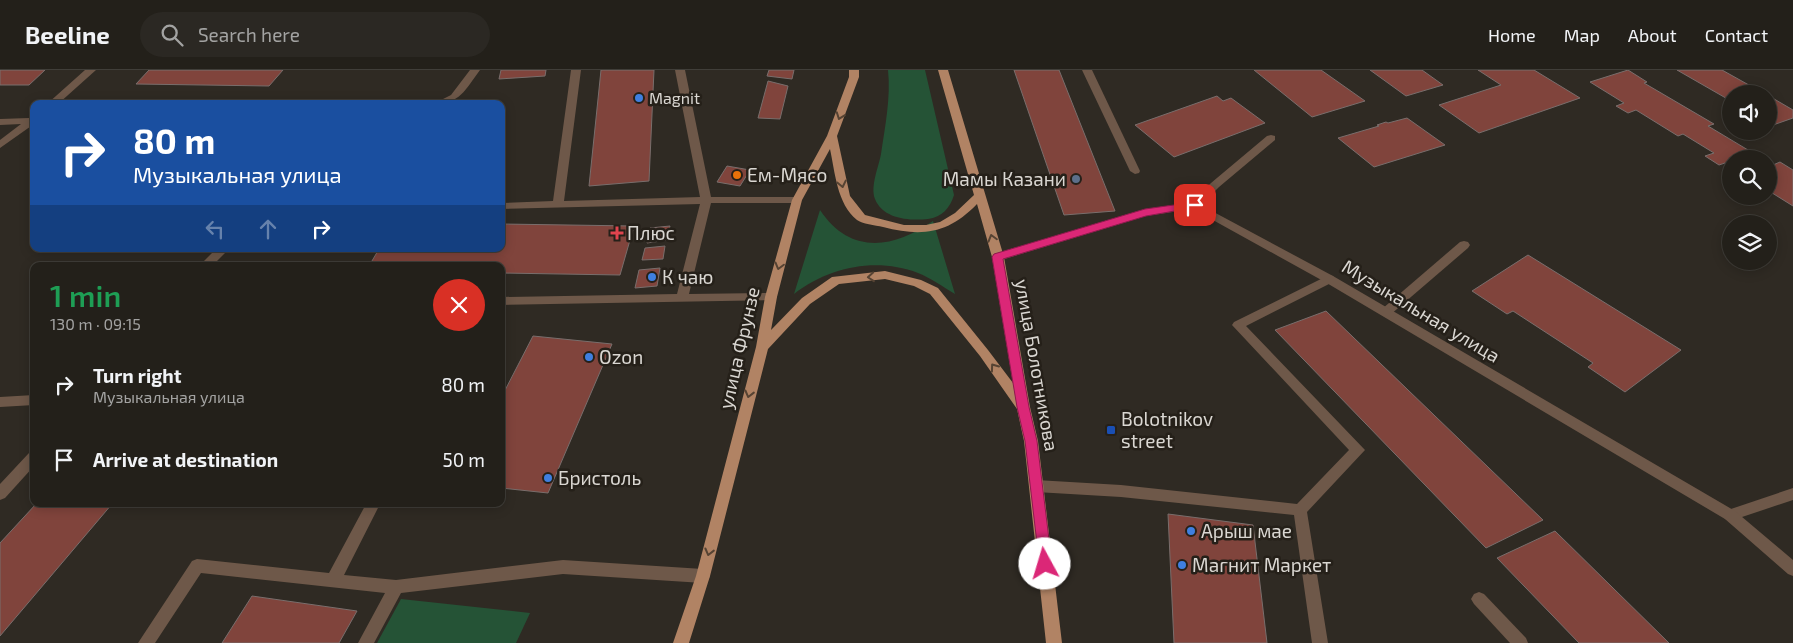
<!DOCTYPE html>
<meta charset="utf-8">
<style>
body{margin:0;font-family:"Exo 2",sans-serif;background:#2b2823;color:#f1f3f6;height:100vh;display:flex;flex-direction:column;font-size:19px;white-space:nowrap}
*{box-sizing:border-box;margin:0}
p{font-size:16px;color:#a3a3a2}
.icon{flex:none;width:28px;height:28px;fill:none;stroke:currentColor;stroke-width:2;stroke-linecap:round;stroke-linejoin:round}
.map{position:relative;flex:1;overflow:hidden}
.details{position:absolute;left:30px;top:192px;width:475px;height:245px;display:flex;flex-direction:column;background:#23201a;border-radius:10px;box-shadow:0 2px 12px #0003,0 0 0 1px #403e39}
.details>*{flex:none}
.guide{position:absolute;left:30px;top:30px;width:475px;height:152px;border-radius:10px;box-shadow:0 2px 12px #0003,0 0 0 1px #403e39;background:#1a4fa0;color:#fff;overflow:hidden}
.tools{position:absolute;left:1722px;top:15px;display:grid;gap:10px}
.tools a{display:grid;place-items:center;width:55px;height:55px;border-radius:50%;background:#23201a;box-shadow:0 2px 12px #0003,0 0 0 1px #403e39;font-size:25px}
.pin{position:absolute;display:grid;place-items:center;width:42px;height:42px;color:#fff;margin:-21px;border-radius:10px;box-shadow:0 2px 8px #0006}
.me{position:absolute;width:55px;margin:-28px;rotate:354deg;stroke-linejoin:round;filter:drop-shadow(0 0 4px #0008)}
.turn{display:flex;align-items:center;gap:18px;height:105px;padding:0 20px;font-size:22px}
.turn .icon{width:65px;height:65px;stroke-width:2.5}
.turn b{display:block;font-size:35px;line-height:42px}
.lanes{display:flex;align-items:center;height:48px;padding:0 20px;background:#0003;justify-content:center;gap:25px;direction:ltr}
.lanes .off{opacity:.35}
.round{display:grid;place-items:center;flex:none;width:52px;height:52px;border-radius:26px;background:#2b2823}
.overview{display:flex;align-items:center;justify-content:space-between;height:85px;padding:0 20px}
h1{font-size:30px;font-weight:600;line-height:38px;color:#1e9e55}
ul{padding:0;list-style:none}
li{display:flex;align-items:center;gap:15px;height:75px;padding:0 20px}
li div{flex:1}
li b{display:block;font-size:19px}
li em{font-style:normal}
header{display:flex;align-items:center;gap:30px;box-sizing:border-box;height:70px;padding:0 25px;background:#23201a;border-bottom:1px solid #403e39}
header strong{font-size:24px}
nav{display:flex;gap:28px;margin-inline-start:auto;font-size:18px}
.search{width:350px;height:45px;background:#2b2823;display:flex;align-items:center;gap:12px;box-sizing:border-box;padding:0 18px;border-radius:28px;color:#a3a3a2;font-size:19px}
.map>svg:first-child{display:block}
.green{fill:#255336}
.building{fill:#80443c;stroke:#796e6c}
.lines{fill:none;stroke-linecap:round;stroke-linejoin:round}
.lane{fill:#6e5849;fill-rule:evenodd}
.street{fill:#6e5849;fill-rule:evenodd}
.primary{fill:#b18364;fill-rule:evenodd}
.oneway{stroke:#564333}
.route{fill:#db2777;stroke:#8e194d}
.shop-dot{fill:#3f7fe0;stroke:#252019;stroke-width:2}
.food-dot{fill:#e8710a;stroke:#252019;stroke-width:2}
.service-dot{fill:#5c6f8a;stroke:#252019;stroke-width:2}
.health-dot{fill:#e0444e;stroke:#252019;stroke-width:2}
.transit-dot{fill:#1a4fb4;stroke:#252019;stroke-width:2}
.labels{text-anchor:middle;stroke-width:5;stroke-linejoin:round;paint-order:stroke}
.far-poi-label{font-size:16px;fill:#dad7d2;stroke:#252019;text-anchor:start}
.poi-label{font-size:19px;fill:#dad7d2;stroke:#252019;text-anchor:start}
.street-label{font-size:19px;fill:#dad7d2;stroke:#252019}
</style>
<header>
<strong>Beeline</strong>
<div class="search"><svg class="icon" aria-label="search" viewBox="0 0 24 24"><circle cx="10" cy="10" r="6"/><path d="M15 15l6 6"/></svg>Search here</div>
<nav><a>Home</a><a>Map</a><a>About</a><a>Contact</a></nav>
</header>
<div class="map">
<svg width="1793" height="573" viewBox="0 0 1793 573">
<rect width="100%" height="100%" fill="#2f2a23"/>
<g class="green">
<path d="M888,0H925L954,125C950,138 942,147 928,149C909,151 883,149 875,129C870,116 879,96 881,84C885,57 891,27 888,0Z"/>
<path d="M820,140C850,185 893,179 933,151L955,224C943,217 931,208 918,203C876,187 829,197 794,224Z"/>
<path d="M401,529L530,543L516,573H377Z"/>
</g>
<g class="building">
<path d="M0,0H45L29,15H0Z"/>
<path d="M149,0H283L269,16L136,14Z"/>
<path d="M501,0H546L545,6L499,9Z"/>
<path d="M601,0H654L649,111L589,116Z"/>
<path d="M769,0H794L792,9L767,6Z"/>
<path d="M1014,0H1059L1115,141L1064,145Z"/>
<path d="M1254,0H1321L1365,31L1312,47Z"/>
<path d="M1370,0H1422L1443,15L1406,26Z"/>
<path d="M1478,0H1534L1580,28L1479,63L1439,35L1501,15Z"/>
<path d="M1628,0L1647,12L1644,13L1714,54L1708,56L1763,89H1731V94L1728,92L1719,95L1705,86L1714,83L1683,64L1678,66L1636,40L1628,43L1616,36L1624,33L1590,12Z"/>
<path d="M1677,0H1722L1765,24H1731V31Z"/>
<path d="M768,11L788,16L780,49L758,48Z"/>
<path d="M1217,26L1223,31L1231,28L1265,53L1174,87L1135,55Z"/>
<path d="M1769,26L1793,40V48L1773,55L1769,53Z"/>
<path d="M1407,48L1445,75L1374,97L1338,68L1379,56L1377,55L1386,52L1388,53Z"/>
<path d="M1769,92L1773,95L1780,92L1793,100V136L1769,121Z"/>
<path d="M727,96L750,100L740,116L717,112Z"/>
<path d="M501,154L634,156L620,205L501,203V196H369L379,179H501Z"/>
<path d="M670,156L667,170L647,173L650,158Z"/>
<path d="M665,176L663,189L642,190L645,178Z"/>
<path d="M1528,185L1681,280L1625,322L1588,297L1593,293L1513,241L1507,244L1472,221Z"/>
<path d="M660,198L657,216L635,218L639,200Z"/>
<path d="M1326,241L1543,450L1486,478L1275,260Z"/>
<path d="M533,266L612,274L548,423L501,418V328Z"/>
<path d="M36,434H112L0,566V473Z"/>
<path d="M1168,444L1253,455L1267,573H1174Z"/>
<path d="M1555,461L1669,573H1579L1497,488Z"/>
<path d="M252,526L357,541L339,573H222Z"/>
</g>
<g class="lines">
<g class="lane">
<path d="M85,0H96L58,34H47Z"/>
<path d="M470,0H480C465,20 460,34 433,34L451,25Z"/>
<path d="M571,0H581L564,131L700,127L675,0H685L711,127H797L802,130L797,133H711L689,224L771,223L777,227L775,230L501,235V227L677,224L700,134L501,139V133L553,131Z"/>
<path d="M1082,0H1092L1140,101L1139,103L1135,104L1130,101Z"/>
<path d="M34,46V54L0,78V70L21,54L0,55V49L29,48Z"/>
<path d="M1271,65L1275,66V70L1219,117L1199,137H1191L1190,135L1191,133L1211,113L1267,66Z"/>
<path d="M1464,171L1468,172L1470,175L1468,178L1390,245H1382L1380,242L1382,239L1460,172Z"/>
<path d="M216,179H229L212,196H199Z"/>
<path d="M1329,205L1333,206L1335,209L1333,212L1246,256L1365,380L1307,442L1328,573H1312L1294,445L1121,427L1036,422L1031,420L1029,416L1031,412L1036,410L1121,415L1297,434L1349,380L1232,255L1234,252Z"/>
<path d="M34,325V335L0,337V327Z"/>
<path d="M34,382V396L5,428L0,430V414L29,383Z"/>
<path d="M1793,418V430L1730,451L1725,449L1723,445L1725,441Z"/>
<path d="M366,434H380L344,505L396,510L563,490L703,499L708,501L710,506L708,511L703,513L563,504L401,523L374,573H358L385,523L201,503L155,573H138L192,491L197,489L329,503Z"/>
<path d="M1479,522L1484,524L1526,568L1528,573H1510L1474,534L1471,529L1474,524Z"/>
</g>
<path class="street" d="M1195,132L1333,206L1735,441L1793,490V506L1788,504L1725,449L1325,212L1193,139L1146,146L998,191L992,187L994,184L1145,139Z"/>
<path class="primary" d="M849,0H859V7L837,66L850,126L865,145L904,155H926L940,152L955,143L974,125L938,0H948L1004,187L1030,337L1038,371L1062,573H1046L1024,371L1017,339L980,286L930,224L914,216L885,209L839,214L810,234L768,279L710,506L689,573H673L696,506L756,277L765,227L792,130L827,66L849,7ZM830,79C835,102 837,134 857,150C862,154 875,155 883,157C922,167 948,164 977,134L992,187L1013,313L988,280L938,218L921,210L885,201L832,207L802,228L771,260L777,227L802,130Z"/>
</g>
<defs><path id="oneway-chevron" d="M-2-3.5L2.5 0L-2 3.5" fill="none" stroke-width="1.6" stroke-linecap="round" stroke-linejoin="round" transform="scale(1.25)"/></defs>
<g class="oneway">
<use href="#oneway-chevron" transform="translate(840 46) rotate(110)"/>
<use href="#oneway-chevron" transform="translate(842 114) rotate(78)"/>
<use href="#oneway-chevron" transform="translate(992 168) rotate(-106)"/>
<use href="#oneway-chevron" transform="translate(779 196) rotate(105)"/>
<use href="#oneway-chevron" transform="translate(871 207) rotate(175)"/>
<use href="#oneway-chevron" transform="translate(994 297) rotate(-126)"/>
<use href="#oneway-chevron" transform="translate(749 324) rotate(104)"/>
<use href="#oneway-chevron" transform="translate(709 482) rotate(104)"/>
</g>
<path class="route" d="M1195,132L1200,135L1198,137L1146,146L1003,189L1029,337L1037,371L1052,494L1050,499L1045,500L1040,499L1025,371L1017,337L992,187L994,184L1145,139Z"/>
<g class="shop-dot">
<circle cx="639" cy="28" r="5"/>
<circle cx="652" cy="207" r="5"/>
<circle cx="589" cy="287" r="5"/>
<circle cx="548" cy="408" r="5"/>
<circle cx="1191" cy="461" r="5"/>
<circle cx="1182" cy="495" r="5"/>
</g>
<circle class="food-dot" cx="737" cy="105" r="5"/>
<circle class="service-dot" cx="1076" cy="109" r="5"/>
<path class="health-dot" d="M614.5 155.5h5v5h5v5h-5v5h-5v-5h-5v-5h5z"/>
<rect class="transit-dot" x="1106" y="355" width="10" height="10" rx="2.5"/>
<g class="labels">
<g class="far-poi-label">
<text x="649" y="34">Magnit</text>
</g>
<g class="poi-label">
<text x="747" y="112">Ем-Мясо</text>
<text x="1066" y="116" text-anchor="end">Мамы Казани</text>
<text x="627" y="170">Плюс</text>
<text x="662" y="214">К чаю</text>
<text x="599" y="294">Ozon</text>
<text x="1121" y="356">Bolotnikov<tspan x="1121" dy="22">street</tspan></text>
<text x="558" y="415">Бристоль</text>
<text x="1201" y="468">Арыш мае</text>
<text x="1192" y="502">Магнит Маркет</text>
</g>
<g class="street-label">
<text transform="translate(1421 241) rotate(31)" y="7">Музыкальная улица</text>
<text transform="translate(739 278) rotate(-77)" y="7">улица Фрунзе</text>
<text transform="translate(1037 295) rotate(80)" y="7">улица Болотникова</text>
</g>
</g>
</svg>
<div class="tools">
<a><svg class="icon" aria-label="sound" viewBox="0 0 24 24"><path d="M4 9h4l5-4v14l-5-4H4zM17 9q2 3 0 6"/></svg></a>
<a><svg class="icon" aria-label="search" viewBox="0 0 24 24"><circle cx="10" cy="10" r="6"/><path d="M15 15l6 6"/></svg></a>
<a><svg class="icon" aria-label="layers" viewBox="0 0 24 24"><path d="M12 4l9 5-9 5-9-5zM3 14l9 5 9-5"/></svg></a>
</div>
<div class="pin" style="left:1195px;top:135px;background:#d93025"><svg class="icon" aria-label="arrive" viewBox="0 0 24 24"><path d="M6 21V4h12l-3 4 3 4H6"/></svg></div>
<svg class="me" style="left:1045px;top:494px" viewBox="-20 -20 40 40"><circle r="19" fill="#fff"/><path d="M0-13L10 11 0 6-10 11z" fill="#db2777"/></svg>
<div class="guide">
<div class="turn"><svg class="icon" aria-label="right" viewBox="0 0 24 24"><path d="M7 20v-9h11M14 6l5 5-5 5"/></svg><div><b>80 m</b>Музыкальная улица</div></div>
<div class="lanes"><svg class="icon off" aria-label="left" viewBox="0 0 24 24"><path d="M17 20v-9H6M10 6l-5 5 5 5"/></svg><svg class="icon off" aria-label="ahead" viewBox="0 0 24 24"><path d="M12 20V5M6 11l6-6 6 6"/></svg><svg class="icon" aria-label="right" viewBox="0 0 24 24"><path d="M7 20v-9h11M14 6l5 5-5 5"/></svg></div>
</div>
<section class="details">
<div class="overview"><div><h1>1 min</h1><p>130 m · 09:15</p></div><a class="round" style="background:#d93025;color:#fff"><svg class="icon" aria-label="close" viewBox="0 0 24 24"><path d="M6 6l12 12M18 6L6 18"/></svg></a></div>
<ul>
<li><svg class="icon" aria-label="right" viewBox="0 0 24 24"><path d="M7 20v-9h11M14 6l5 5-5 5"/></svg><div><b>Turn right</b><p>Музыкальная улица</p></div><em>80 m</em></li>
<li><svg class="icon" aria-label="arrive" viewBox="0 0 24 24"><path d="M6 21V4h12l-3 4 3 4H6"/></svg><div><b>Arrive at destination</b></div><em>50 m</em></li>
</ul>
</section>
</div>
